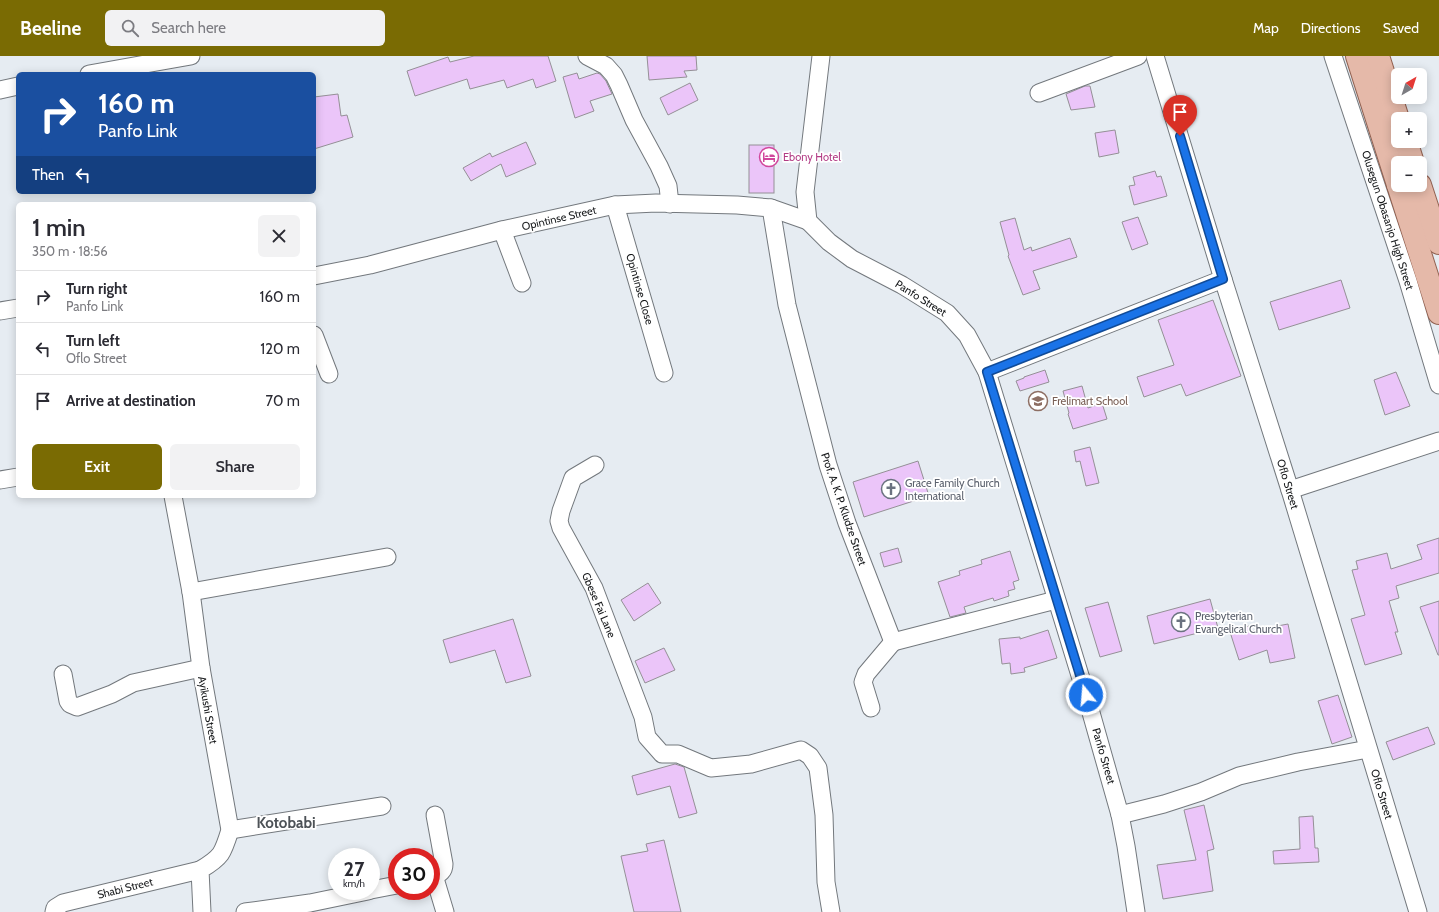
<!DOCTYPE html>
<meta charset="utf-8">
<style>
body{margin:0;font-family:Cabin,sans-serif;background:#f2f2f3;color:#2b2b33;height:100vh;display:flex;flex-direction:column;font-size:15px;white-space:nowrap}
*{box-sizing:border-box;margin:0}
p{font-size:13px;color:#7c7c81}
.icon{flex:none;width:22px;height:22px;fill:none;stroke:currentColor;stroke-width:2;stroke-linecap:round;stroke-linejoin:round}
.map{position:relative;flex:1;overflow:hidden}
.panel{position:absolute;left:16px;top:146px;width:300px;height:296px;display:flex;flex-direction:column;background:#fff;border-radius:6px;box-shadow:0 2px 10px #0003}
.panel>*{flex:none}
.guide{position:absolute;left:16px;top:16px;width:300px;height:122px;border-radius:6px;box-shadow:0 2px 10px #0003;background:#1a4fa0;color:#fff;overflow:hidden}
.needle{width:26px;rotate:39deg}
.buttons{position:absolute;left:1391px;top:12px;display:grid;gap:8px}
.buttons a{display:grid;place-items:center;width:36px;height:36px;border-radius:6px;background:#fff;box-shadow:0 2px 10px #0003;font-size:20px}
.speed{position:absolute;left:328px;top:792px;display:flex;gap:8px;font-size:20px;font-weight:700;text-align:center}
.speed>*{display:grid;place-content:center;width:52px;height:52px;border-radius:50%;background:#fff;box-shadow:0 2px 10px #0003;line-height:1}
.speed small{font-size:10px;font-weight:400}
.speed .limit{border:6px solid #d22;background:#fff;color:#111}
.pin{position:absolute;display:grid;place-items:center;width:34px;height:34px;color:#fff;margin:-41px -17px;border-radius:50% 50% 50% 0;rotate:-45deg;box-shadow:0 0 4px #0007}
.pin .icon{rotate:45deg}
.me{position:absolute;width:44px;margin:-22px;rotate:343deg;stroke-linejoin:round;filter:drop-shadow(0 0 3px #0008)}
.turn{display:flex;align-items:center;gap:14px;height:84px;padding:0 16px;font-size:18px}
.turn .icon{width:52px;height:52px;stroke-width:2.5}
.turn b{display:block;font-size:28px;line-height:34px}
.then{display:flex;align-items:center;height:38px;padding:0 16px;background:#0003;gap:8px;font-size:15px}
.round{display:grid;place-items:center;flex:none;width:42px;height:42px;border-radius:6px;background:#f2f2f3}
.head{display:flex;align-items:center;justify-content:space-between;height:68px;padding:0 16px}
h1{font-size:24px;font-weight:600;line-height:30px}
.action{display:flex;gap:8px;margin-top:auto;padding:8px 16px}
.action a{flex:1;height:46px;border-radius:6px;background:#7a6b03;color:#fff;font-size:16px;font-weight:600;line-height:46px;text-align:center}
.action a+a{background:#f2f2f3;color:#2b2b33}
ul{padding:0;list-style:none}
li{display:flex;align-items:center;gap:12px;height:52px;padding:0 16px;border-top:1px solid #e1e1e2}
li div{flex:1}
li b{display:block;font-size:15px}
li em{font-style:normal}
header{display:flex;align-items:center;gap:24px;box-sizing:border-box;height:56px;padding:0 20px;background:#7a6b03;color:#fff}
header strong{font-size:19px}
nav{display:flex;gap:22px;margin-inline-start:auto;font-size:14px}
.search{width:280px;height:36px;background:#f2f2f3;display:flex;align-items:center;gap:10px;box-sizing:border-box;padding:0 14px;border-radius:6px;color:#7c7c81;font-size:15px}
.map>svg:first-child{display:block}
.building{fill:#ebc5f9;stroke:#949096}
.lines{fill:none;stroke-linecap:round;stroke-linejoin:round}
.minor-casing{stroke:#73787d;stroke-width:19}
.primary-casing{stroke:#926252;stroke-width:24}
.minor{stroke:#fff;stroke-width:17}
.primary{stroke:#e5b9a9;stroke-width:22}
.route-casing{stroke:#114b97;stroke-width:10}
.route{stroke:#1a73e8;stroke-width:7}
.labels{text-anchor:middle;stroke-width:3.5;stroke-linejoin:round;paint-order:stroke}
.hotel-label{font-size:11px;fill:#b23c85;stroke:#fff;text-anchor:start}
.street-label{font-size:11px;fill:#17191b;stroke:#fff}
.education-label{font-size:11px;fill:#785e54;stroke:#fff;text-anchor:start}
.worship-label{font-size:11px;fill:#5b616d;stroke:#fff;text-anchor:start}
.district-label{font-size:15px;font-weight:bold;fill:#4d5257;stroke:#fff}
</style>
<header>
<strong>Beeline</strong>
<div class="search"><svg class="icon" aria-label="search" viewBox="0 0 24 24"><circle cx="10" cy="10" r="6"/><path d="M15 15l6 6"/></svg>Search here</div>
<nav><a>Map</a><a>Directions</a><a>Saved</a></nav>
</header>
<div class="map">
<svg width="1439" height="856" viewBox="0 0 1439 856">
<rect width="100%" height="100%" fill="#e6ecf2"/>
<g class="building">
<path d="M474,0H548L556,25L536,32L533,23L507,32L504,24L470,33L467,23L415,40L407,15L448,1L450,6Z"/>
<path d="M647,0H696L697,14L684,15L687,21L649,24Z"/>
<path d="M577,17L579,23L597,17L600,18L606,25L612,38L590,45L594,55L575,62L563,21Z"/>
<path d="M690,27L698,44L668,59L660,42Z"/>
<path d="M1085,30H1090L1095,51L1071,54L1066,38Z"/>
<path d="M338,38L341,60L347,59L353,81L314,93V41Z"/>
<path d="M1115,74L1119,97L1099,101L1095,77Z"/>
<path d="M526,86L536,108L506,121L501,108L471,125L463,112L490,97L492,101Z"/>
<rect x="749" y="89" width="25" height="48"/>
<path d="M1155,115L1157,121L1161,120L1167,140L1134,149L1129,130L1135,129L1133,121Z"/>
<path d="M1138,161L1148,188L1132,194L1122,166Z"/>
<path d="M1015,162L1024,194L1031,191L1032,195L1070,182L1077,201L1033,215L1040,233L1023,239L1008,200L1009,199L1000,166Z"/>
<path d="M1341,224L1350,252L1279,274L1270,246Z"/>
<path d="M1213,244L1241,320L1186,340L1181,328L1144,341L1137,321L1174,309L1158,264Z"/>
<path d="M1045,314L1049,326L1020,335L1016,325L1024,322V321Z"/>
<path d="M1396,316L1410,350L1385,359L1374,324Z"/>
<path d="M1082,330L1088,352L1102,347L1107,363L1073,373L1068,358L1069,357L1063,335Z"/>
<path d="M1090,391L1099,427L1086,430L1080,405L1076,406L1074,395Z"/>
<path d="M918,405L929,440L864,461L853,426Z"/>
<path d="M1439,482V517L1396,530L1399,542L1389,545L1398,576H1395L1402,598L1365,609L1351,563L1365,559L1352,514L1358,513L1356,505L1387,497L1391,513L1422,503L1417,489Z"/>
<path d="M898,492L902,506L884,511L880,497Z"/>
<path d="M1010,495L1019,524L1013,526L1015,533L1008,535L1009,540L994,545L993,542L964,551L966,557L950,561L938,526L960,519L959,515L982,508L981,504Z"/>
<path d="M648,527L661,547L634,565L621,544Z"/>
<path d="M1210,543L1218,572L1154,588L1147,560Z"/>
<path d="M1439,545V599H1438L1420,551Z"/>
<path d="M1108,546L1122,595L1100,601L1085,552Z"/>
<path d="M513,563L531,620L506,627L495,594L450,607L443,584Z"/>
<path d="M1288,568L1295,602L1270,607L1267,594L1239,604L1230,576L1249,570L1251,575Z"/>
<path d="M1048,574L1057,602L1024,612L1025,616L1011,618L1010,607L1002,608L999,583L1020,581V583Z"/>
<path d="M664,592L675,614L645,627L635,605Z"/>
<path d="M1338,639L1352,681L1332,688L1318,645Z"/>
<path d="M1428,671L1435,688L1393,704L1386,686Z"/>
<path d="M675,708L684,711L697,757L679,762L670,730L637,739L632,720Z"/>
<path d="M1204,749L1214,793L1207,795L1213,835L1163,843L1157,809L1196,804L1184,754Z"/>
<path d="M1313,760L1315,792H1318L1319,806L1274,808L1273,795L1300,793L1299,761Z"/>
<path d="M664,784L681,856H634L621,800L648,795L646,788Z"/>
</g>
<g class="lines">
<defs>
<g id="minor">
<path d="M587,0L606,10L614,19L619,29L634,64L659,110L668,130L670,148"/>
<path d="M821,0L805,136L808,165L829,186L852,203L902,229L947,257L967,279L987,316L1086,639L1120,759L1126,790L1136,856"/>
<path d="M1155,0L1223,223L1290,434L1418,856"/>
<path d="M1333,0L1408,225L1439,329"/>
<path d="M89,18L191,0"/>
<path d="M0,34L18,30"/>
<path d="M1039,37L1138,0"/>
<path d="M615,149L664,317"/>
<path d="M771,152L787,249L828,409L847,467L893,586"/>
<path d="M502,174L522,227"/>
<path d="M314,220L370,209L502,174L615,149L656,147L737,149L771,152L808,165"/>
<path d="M0,255L18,252"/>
<path d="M314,279L329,318"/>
<path d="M987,316L1223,223"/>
<path d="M595,409L573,422L561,455L559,465L561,472L594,532L643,661L647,681L662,698H678L711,712L751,708L801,694L810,700L818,712L824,759L826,826L831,856"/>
<path d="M0,424L18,421"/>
<path d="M1290,434L1439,385"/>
<path d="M173,440L191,536L201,612L230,774C223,797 222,801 200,814L202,856"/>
<path d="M191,536L387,501"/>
<path d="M893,586L1056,544"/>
<path d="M63,618L68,645L70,648L77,651L112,638L133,627L201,612"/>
<path d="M871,652L863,626L866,618L893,586"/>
<path d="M1120,759L1164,748L1201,736L1239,720L1298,706L1368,693"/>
<path d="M230,774L382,750"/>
<path d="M431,822C438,818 444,817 444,808L435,759"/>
<path d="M431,824L436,826L445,856"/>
<path d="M371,834L397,829"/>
<path d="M54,856L55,852L63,847L200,814"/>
<path d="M245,856L310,847L368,835"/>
</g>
<g id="primary">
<path d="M1357,0L1398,129"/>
<path d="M1378,0L1398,63"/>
<path d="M1406,85L1413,107"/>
<path d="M1398,129L1439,257"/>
<path d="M1420,129L1439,187"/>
</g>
</defs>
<use href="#minor" class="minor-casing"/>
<use href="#primary" class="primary-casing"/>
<use href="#minor" class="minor"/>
<use href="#primary" class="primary"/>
</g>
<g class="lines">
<defs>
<path id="route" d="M1086,639L987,316L1223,223L1180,80"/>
</defs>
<use href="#route" class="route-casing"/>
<use href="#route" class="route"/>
</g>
<defs>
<symbol id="hotel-ring" viewBox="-11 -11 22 22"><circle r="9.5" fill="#fff" stroke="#d1479c" stroke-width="1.5"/><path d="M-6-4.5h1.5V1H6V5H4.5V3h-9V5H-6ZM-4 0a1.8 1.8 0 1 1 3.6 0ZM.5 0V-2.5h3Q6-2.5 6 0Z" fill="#d1479c"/></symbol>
<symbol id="school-ring" viewBox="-11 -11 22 22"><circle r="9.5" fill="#fff" stroke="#8d6e63" stroke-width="1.5"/><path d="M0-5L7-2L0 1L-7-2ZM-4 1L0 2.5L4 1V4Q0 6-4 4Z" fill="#8d6e63"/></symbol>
<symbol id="church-ring" viewBox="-11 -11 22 22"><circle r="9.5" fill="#fff" stroke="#6b7280" stroke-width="1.5"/><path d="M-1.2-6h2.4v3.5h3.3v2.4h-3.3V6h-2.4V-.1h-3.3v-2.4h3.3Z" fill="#6b7280"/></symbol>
</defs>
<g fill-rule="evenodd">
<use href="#hotel-ring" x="758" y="90" width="22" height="22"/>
<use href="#school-ring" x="1027" y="334" width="22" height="22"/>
<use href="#church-ring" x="880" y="422" width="22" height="22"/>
<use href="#church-ring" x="1170" y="555" width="22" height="22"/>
</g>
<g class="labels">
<g class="hotel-label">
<text x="783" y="105">Ebony Hotel</text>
</g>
<g class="street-label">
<text transform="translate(559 162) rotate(-13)" y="4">Opintinse Street</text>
<text transform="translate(1388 164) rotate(72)" y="4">Olusegun Obasanjo High Street</text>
<text transform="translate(640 233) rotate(74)" y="4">Opintinse Close</text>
<text transform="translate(921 242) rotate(32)" y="4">Panfo Street</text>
<text transform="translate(1288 428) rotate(73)" y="4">Oflo Street</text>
<text transform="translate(844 453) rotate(71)" y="4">Prof. A. K. P. Kludze Street</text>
<text transform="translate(599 549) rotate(67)" y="4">Gbese Fai Lane</text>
<text transform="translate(208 654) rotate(80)" y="4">Ayikushi Street</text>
<text transform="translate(1104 700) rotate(74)" y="4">Panfo Street</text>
<text transform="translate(1382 738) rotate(73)" y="4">Oflo Street</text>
<text transform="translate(125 832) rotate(-14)" y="4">Shabi Street</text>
</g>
<g class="education-label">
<text x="1052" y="349">Frelimart School</text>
</g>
<g class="worship-label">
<text x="905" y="431">Grace Family Church<tspan x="905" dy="13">International</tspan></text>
<text x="1195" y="564">Presbyterian<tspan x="1195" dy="13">Evangelical Church</tspan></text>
</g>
<g class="district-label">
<text x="286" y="772">Kotobabi</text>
</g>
</g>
</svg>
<div class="buttons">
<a><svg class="needle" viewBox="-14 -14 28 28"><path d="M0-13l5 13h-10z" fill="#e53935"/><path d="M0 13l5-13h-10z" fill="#7c7c81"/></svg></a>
<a>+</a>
<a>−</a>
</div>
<div class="speed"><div>27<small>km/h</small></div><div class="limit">30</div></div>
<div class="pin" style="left:1180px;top:80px;background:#d93025"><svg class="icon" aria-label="arrive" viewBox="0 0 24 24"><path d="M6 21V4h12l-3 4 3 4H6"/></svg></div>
<svg class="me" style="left:1086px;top:639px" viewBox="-20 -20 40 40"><circle r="17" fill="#1a73e8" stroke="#fff" stroke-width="3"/><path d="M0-11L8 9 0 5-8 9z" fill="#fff"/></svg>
<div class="guide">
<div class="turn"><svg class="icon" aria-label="right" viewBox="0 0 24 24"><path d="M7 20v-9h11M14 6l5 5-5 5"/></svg><div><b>160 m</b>Panfo Link</div></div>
<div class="then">Then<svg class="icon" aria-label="left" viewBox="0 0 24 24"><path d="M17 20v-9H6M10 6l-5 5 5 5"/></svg></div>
</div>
<section class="panel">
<div class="head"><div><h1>1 min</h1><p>350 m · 18:56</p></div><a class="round"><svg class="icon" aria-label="close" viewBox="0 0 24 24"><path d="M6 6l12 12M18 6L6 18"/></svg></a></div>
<ul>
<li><svg class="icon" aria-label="right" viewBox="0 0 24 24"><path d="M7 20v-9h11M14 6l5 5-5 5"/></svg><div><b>Turn right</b><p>Panfo Link</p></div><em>160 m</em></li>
<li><svg class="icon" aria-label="left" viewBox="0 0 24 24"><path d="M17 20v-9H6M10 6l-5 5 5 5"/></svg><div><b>Turn left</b><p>Oflo Street</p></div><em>120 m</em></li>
<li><svg class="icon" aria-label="arrive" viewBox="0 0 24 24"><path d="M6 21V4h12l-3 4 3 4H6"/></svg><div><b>Arrive at destination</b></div><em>70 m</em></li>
</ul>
<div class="action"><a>Exit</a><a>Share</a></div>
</section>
</div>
